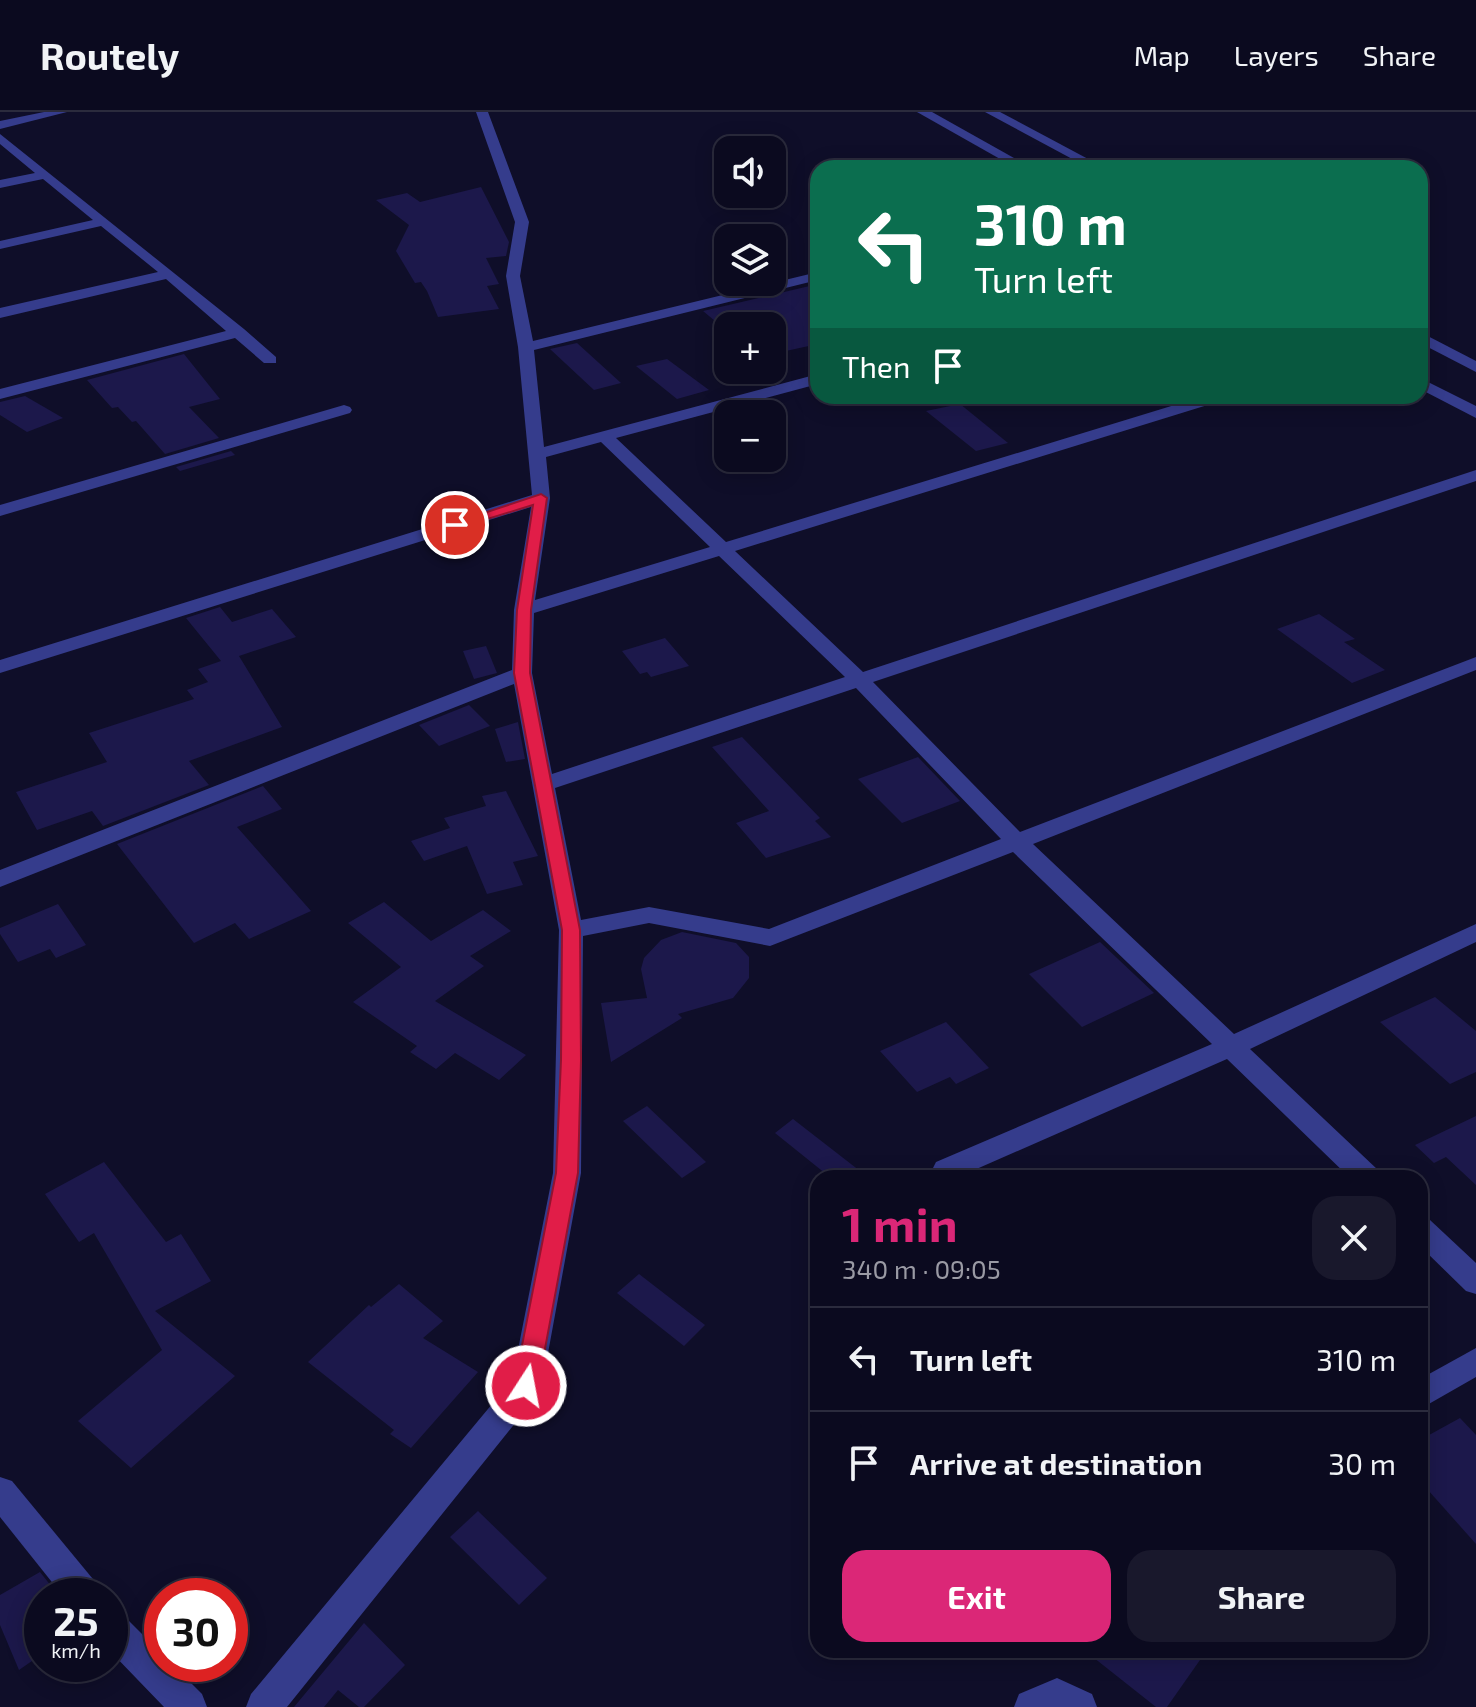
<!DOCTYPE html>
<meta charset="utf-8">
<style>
body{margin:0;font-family:"Exo 2",sans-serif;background:#19182c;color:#f1f3f6;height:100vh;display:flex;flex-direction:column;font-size:30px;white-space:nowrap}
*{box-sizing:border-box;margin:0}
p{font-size:26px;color:#9a9aa4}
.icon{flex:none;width:44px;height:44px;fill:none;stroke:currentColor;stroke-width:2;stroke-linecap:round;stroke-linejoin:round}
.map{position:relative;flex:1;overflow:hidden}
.drawer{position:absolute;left:810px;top:1058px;width:618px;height:488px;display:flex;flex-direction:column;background:#0b0a1f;border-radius:24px;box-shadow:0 4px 20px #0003,0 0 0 2px #2b2b3d}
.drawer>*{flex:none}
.top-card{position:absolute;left:810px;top:48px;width:618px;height:244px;border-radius:24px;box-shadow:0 4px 20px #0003,0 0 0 2px #2b2b3d;background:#0b6e4f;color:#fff;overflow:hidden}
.controls{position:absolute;left:714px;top:24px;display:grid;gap:16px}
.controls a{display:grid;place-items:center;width:72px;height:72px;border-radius:16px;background:#0b0a1f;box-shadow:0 4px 20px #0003,0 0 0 2px #2b2b3d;font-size:40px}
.speed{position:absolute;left:24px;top:1466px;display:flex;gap:16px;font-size:40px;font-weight:700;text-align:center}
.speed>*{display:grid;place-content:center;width:104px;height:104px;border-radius:50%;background:#0b0a1f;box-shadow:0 4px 20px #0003,0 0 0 2px #2b2b3d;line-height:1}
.speed small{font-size:20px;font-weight:400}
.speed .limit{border:12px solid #d22;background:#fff;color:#111}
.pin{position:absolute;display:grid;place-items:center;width:68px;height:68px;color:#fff;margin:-34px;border:4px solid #fff;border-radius:50%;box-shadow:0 2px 8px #0007}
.me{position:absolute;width:88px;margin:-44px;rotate:11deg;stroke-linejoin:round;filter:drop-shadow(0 0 6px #0008)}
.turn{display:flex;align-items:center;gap:28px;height:168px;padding:0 32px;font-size:36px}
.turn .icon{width:104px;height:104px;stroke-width:2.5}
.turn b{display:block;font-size:56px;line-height:68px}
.then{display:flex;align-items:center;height:76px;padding:0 32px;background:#0003;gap:16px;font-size:30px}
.round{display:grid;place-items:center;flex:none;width:84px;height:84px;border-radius:24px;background:#19182c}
.head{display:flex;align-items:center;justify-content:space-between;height:136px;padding:0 32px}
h1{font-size:48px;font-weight:700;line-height:60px;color:#db2777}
.cta{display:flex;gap:16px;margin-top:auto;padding:16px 32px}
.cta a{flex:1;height:92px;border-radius:24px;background:#db2777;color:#fff;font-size:32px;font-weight:700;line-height:92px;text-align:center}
.cta a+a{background:#19182c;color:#f1f3f6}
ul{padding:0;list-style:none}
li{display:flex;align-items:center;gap:24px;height:104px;padding:0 32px;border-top:2px solid #2b2b3d}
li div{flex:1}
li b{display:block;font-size:30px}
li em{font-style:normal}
header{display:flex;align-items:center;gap:48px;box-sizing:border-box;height:112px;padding:0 40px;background:#0b0a1f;border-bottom:2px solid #2b2b3d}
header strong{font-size:38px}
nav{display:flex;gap:44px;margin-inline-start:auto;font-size:28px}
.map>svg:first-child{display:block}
.building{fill:#1c184b}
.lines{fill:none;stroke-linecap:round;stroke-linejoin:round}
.minor{fill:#353c8c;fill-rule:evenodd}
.route{fill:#e11d48;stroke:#92132f;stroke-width:2}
</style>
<header>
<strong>Routely</strong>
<nav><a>Map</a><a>Layers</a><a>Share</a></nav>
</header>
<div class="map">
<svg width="1476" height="1595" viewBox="0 0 1476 1595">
<rect width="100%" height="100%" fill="#0f0e29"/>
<g class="building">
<path d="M481,75L509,130L506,144L486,146L499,172L487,174L499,197L438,205L427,179L421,170L415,171L396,139L409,113L376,88L407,81L420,90Z"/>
<path d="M818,172V232L772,242V209L750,214H728L727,219L703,199Z"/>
<path d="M577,231L621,271L594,278L550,237Z"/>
<path d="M184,242L220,287L189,295L219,326L165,342L136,309L132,310L118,295L112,296L87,268Z"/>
<path d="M667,247L709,278L677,287L636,254Z"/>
<path d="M25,284L63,306L27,320L0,303V290Z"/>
<path d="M960,292L1008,331L976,339L926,299Z"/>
<path d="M231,339L235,343L180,359L176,355Z"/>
<path d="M220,495L232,510L272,497L296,525L239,544L282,615L189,649L209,673L103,714L92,699L37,718L16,680L107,650L89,621L194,587L187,578L208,570L198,557L221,549L186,506Z"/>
<path d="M1319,502L1355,527L1344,530L1385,558L1352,571L1277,517Z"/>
<path d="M665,526L689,554L651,565L647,560L640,562L622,539Z"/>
<path d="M486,534L497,561L474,567L463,539Z"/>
<path d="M469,593L490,614L439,634L419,613Z"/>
<path d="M518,610L525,647L506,650L495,617Z"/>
<path d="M742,625L820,706L815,709L831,725L766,746L736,711L769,699L712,635Z"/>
<path d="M918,645L960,689L902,711L858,667Z"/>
<path d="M263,674L282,697L237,715L311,799L249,827L235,811L194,831L117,732Z"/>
<path d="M506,679L538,744L513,750L523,773L487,782L467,734L424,749L411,729L450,716L444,706L486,694L482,684Z"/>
<path d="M384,790L431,829L483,798L511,819L470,844L484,854L435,889L526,943L499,968L455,941L436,957L410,940L417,934L353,890L401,855L348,811Z"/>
<path d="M58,792L86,833L56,846L50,837L18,850L0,822V816Z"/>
<path d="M682,820L736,831L749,845V866L733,886L678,902L682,906L611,950L601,891L647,886L641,857L644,846L661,828Z"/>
<path d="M1100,830L1154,881L1082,915L1029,862Z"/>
<path d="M1435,885L1476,919V960L1450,972L1380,910Z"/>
<path d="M946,910L989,956L956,972L950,965L917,980L880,939Z"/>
<path d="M647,994L706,1050L682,1066L623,1009Z"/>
<path d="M1476,1004V1073L1446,1045L1434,1051L1415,1033Z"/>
<path d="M793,1007L869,1066H831L775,1021Z"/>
<path d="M104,1050L166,1130L181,1122L211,1169L155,1199L235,1264L131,1356L78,1309L162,1238L94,1121L79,1130L45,1082Z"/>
<path d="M639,1162L705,1213L684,1234L617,1181Z"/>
<path d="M399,1172L443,1209L423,1226L478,1260L411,1336L390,1322L394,1318L308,1250L369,1193L371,1195Z"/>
<path d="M1460,1306L1476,1323V1432L1420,1369V1328Z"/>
<path d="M478,1399L547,1466L519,1493L450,1425Z"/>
<path d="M40,1460L59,1484H42V1542L19,1558L0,1513V1483Z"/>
<path d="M364,1511L405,1553L364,1595H359L338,1578L324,1595H294Z"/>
<path d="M1084,1538H1207L1167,1595H1156Z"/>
</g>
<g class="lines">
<g class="minor">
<path d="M44,0H67L0,17V9Z"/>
<path d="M476,0H488L529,110L520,164L533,229L818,160V168L534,238L544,335L818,262V272L616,326L726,430L1204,284H1229L1227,287L735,439L863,560L1476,358V369L873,570L1020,720L1476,545V558L1033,732L1234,922L1476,812V830L1250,937L1378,1058L1382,1066H1350L1227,947L956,1066H937L932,1058L936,1050L1212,932L1013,740L770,834L649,811L583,824L581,1061L542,1274L537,1284L287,1595H246L251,1582L512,1268L553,1061L559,818L514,572L0,775V758L512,558L514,498L531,395L0,561V548L532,383L518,235L506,164L515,110ZM601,330L710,435L535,488L550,386L546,345ZM719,444L845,565L552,662L532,561L534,501ZM856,576L1001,727L769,817L649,795L581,808L555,676Z"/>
<path d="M917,0H932L1032,56H1016Z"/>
<path d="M985,0H1000L1105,56H1089Z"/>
<path d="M0,22L244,217L276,245V251H264L235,226L0,287V277L226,219L166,167L0,206V196L158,160L101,114L0,137V129L93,108L43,67L0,76V68L35,61L0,32Z"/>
<path d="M1420,220L1476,249V260L1420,231Z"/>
<path d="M1420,266L1476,294V306L1420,277Z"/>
<path d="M344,293L350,295L352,298L350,301L0,404V393Z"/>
<path d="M1420,1104L1430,1108L1476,1151V1182L1466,1179L1420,1134Z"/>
<path d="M1476,1236V1265L1420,1297V1267Z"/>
<path d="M0,1365L12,1369L97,1472L102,1484H63L0,1405Z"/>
<path d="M110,1497L122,1502L162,1542V1552H172L202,1582L207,1595H164L110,1539Z"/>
<path d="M1057,1566L1092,1582L1097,1595H1014L1019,1582Z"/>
</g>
</g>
<path class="route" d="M541,382L547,386L531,498L530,561L580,818L581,948L578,1061L538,1274L535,1282L526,1285L518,1282L514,1274L556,1061L561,948L562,818L514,561L517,498L533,393L455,417L448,413Z"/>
</svg>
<div class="controls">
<a><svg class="icon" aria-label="sound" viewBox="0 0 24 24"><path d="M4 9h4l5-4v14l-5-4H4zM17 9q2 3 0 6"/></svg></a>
<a><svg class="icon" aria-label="layers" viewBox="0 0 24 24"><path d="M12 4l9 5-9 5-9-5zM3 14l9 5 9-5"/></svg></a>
<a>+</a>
<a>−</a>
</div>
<div class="speed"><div>25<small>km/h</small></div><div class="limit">30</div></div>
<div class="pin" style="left:455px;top:413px;background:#d93025"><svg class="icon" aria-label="arrive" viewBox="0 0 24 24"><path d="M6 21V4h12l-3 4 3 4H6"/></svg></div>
<svg class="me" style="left:526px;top:1274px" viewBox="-20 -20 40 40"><circle r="17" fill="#e11d48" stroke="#fff" stroke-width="3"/><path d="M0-11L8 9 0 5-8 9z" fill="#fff"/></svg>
<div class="top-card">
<div class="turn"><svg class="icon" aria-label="left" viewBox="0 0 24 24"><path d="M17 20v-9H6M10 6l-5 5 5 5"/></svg><div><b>310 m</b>Turn left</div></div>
<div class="then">Then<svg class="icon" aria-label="arrive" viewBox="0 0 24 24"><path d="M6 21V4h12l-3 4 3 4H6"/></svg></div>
</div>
<section class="drawer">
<div class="head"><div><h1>1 min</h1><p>340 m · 09:05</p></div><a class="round"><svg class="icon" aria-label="close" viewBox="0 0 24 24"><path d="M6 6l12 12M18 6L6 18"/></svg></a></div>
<ul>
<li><svg class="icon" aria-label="left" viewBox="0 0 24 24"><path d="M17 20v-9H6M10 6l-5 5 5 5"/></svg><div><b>Turn left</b></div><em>310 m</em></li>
<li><svg class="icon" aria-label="arrive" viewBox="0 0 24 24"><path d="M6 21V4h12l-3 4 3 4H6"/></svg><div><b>Arrive at destination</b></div><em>30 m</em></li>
</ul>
<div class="cta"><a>Exit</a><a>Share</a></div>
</section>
</div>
